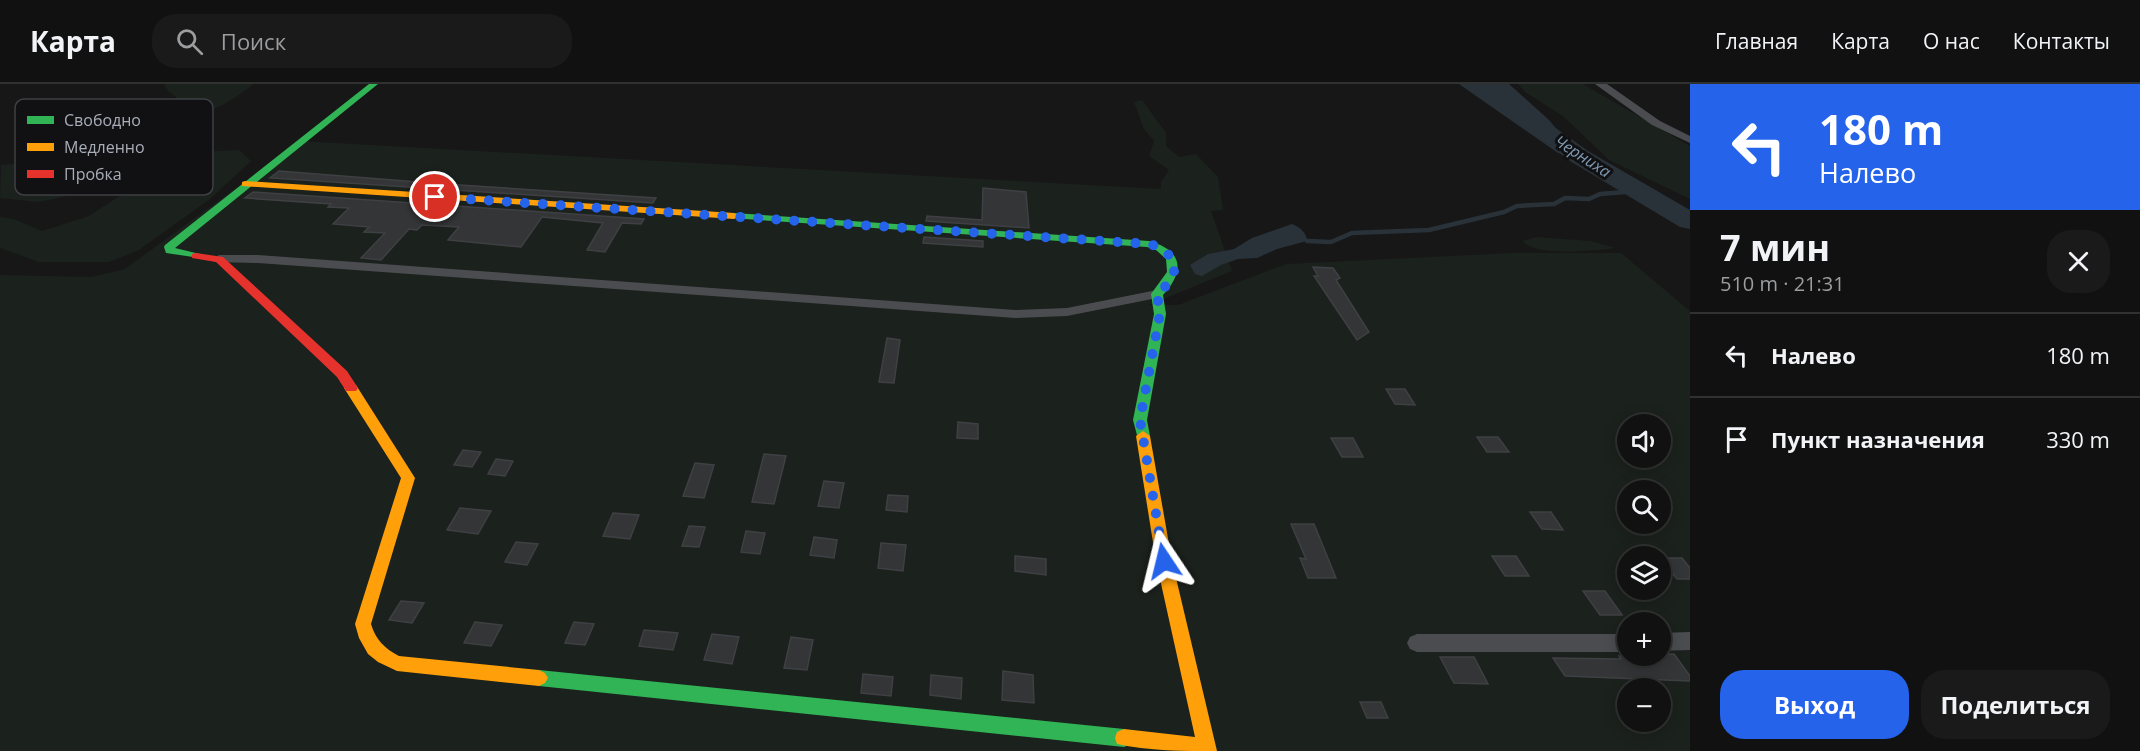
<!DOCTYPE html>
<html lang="ru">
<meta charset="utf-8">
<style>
body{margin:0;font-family:"Open Sans",sans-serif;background:#1a1a1a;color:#f1f3f6;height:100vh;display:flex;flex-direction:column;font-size:22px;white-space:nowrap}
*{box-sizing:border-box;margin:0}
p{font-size:20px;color:#9c9d9f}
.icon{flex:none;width:33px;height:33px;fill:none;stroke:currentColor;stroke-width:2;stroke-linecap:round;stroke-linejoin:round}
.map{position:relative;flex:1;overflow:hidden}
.drawer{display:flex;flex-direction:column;background:#111;width:450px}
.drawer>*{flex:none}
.hud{background:#2563eb;color:#fff;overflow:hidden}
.buttons{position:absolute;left:1617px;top:330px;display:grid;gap:12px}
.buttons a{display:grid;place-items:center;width:54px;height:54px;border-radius:50%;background:#111;box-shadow:0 3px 15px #0003,0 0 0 2px #303131;font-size:30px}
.pin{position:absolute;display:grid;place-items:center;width:51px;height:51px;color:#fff;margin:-26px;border:3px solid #fff;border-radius:50%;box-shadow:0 2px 6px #0007}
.me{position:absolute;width:66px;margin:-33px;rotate:350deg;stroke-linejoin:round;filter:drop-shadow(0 0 4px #0008)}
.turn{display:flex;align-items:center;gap:21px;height:126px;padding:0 30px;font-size:27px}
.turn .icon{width:78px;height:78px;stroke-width:2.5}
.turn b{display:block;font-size:42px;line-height:51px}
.round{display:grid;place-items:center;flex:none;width:63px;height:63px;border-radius:24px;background:#1a1a1a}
.head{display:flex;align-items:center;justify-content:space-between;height:102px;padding:0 30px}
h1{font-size:36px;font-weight:700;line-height:45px}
.cta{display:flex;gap:12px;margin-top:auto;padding:12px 30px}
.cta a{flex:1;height:69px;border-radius:24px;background:#2563eb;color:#fff;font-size:24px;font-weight:700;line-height:69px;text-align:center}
.cta a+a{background:#1a1a1a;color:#f1f3f6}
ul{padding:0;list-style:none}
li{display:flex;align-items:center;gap:18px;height:84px;padding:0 30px;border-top:2px solid #303131}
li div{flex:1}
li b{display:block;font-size:22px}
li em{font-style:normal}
header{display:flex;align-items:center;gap:36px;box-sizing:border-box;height:84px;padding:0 30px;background:#111;border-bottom:2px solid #303131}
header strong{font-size:28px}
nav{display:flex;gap:33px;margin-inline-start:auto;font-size:21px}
.search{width:420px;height:54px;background:#1a1a1a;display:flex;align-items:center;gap:15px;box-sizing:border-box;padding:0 21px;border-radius:24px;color:#9c9d9f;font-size:22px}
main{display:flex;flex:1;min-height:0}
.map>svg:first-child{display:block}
.green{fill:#1b211c;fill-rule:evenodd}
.water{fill:#2a3239}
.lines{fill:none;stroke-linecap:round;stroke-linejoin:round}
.stream{stroke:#2a3239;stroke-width:4.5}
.river{fill:#2a3239;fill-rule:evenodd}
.building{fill:#343537;stroke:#3f4043;stroke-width:1.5}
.street{fill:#4b4c50;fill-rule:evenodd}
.fast{fill:#30b455;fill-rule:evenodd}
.slow{fill:#ff9f0a;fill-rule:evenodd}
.jam{fill:#e5322d;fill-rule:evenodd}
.route{stroke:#2563eb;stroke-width:10;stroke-dasharray:0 18}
.labels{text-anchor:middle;stroke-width:6;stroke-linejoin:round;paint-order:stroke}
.far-water-label{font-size:16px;font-style:italic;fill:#7f9bb3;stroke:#111113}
.key{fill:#111113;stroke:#3e4045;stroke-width:1.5}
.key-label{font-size:16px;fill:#a8adb8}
</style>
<header>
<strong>Карта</strong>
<div class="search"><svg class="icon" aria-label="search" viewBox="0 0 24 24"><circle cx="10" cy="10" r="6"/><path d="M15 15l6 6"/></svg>Поиск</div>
<nav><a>Главная</a><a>Карта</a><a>О нас</a><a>Контакты</a></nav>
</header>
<main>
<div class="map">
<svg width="1690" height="667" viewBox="0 0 1690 667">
<rect width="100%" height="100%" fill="#171717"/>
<g class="green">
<path d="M164,0H254C232,16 207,36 178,28L175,22L176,13L168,7Z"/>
<path d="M1518,0H1583L1690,62V115L1609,76L1563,32L1525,8Z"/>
<path d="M1142,16L1166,49V62L1179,73L1196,70L1218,93L1223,126L1211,127L1232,187L1149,221H1178L1286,180L1512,169H1621L1690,227V667H0V191L91,193L125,185L300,57L1161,105V98L1169,86L1149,72L1154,57L1144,45L1134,18ZM1628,340H1660V374H1628ZM1628,406H1660V440H1628ZM1628,472H1660V506H1628ZM1628,538H1660V572H1628ZM1628,604H1660V638H1628Z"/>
<path d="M123,65C134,65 142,64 151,72L147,81L132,89L59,114L37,118L0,114L1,81L24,79L26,86L22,98C51,106 71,82 95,72C104,68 113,67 123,65Z"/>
<path d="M239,66L251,77L210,115L139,166L109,178H39L0,164V133L14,135L42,147L89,132L155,89L198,68Z"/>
<path d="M1536,153L1591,157L1615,164C1597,167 1534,173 1523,157Z"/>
</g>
<g class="water">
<path d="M1459,0H1509L1549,36L1579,72L1558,69Z"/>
<path d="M1292,140C1301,144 1306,148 1307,157L1277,165L1257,174L1238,175L1221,181L1202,192L1195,190L1190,181L1208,170L1234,165L1252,154Z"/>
</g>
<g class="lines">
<path class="stream" d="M1307,157L1331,158L1352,149L1429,146L1504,128L1517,122L1554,120L1565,114L1589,115L1600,110L1638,107"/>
<path class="river" d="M1469,0H1494L1588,67L1690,126V145L1680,143L1570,77Z"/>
</g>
<g class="building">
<path d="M279,87L444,100L656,114L653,119L270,94Z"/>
<path d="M983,104L1026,108L1029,144L926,137L927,132L982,136Z"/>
<path d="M253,108L644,135L641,140L622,139L605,168L587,166L603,139L542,133L521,163L448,156L459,143L422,141L417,146L409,145L381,176L361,174L385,149L364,148L369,143L333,140L349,124L328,123L331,120L245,114Z"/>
<path d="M924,153L983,157V163L923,159Z"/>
<path d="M1313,183L1333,184L1340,194L1336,196L1369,248L1357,256L1314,192H1318Z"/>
<path d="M887,254L900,256L894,299L879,298Z"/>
<path d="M1386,305H1405L1415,321L1395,320Z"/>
<path d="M958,338L978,340V355L957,354Z"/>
<path d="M1477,353H1498L1509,368H1487Z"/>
<path d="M1331,354H1353L1363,373H1342Z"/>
<path d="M463,366L481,368L472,383L454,381Z"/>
<path d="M764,370L786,372L774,420L752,418Z"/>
<path d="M496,375L513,377L505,392L488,390Z"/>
<path d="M695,379L714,381L704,414L683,412Z"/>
<path d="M824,397L844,399L839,424L818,422Z"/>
<path d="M888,411L908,412L907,428L886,426Z"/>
<path d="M460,424L491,427L478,450L447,446Z"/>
<path d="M1530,428H1551L1563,446L1542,445Z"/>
<path d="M613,429L639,431L630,455L603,452Z"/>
<path d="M1291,440H1314L1336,494H1308L1300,474L1306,475Z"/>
<path d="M689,442L705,443L699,463L682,462Z"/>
<path d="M746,447L765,449L760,470L741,468Z"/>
<path d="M814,453L837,456L834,474L810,471Z"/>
<path d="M516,458L538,460L527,481L505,478Z"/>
<path d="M881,459L906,461L903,487L878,484Z"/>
<path d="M1015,472L1046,475V491L1015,487Z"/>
<path d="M1492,472H1516L1529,492H1505Z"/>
<path d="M1660,474H1682L1690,484V495H1677Z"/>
<path d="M1583,507H1605L1622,531H1600Z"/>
<path d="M401,517L424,519L412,539L389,536Z"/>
<path d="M475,538L502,541L491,562L464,559Z"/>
<path d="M574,538L594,540L585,561L565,559Z"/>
<path d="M644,546L678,549L673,566L639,562Z"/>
<path d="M712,550L739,553L732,580L704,576Z"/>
<path d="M791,553L813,556L807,586L784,584Z"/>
<path d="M1674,570L1690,592V597L1565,592L1553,574L1621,575L1619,572Z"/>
<path d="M1440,573H1474L1488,600L1454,599Z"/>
<path d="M1003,587L1033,591L1034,619L1002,616Z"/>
<path d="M863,590L893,593L891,612L861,609Z"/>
<path d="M931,591L962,594L961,615L930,611Z"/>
<path d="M1360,618H1381L1388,634H1367Z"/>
</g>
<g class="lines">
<g class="street">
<path d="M1595,0H1607L1660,37L1690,52V59L1652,41Z"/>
<path d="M219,171H258L1015,226L1067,224L1157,206L1164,210L1157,214L1067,232L1015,234L258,179L214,178L212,175Z"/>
<path d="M1690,548V566L1660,567V549Z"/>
<path d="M1417,550H1628V568H1417L1410,565L1407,559L1410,553Z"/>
</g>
<g class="fast">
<path d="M369,0H378L175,164L200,170V174L166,169L164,163L165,161Z"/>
<path d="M734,129L1149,157C1182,166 1186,186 1163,211L1166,230L1147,336L1150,352L1143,357L1138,355L1133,336L1154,230L1151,210L1167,188L1166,175L1156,166L1147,163L730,134V130Z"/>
<path d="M539,586L1124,645L1131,648L1133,654L1131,660L1124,663L539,602L533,599L530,594L533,589Z"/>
</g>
<g class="slow">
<path d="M245,97L734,129L739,132L734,135L242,102V98Z"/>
<path d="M351,300L356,301L415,394L371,540C376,556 384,564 399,572L539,586L545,589L548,594L545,599L539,602L397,587L378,578L368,570L359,554L355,540L401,394L344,304Z"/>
<path d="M1143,347L1150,352L1172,477L1217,667C1186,667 1147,667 1117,660L1115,654L1117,648L1124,645L1195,653L1156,477L1136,352Z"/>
</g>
<path class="jam" d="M196,169L223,173L347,287L358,304L356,307H346L337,293L216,178L192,174V170Z"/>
</g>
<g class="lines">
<path class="route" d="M435,113L1149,160C1165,164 1181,177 1171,196C1168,201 1161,206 1157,210L1160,230L1140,336L1164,477"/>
</g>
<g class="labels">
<g class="far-water-label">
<text transform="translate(1583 72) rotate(33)" y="6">Черниха</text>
</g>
</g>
<rect x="15" y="15" width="198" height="96" rx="9" class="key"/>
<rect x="27" y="32" width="27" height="8" fill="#30b455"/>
<rect x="27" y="59" width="27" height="8" fill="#ff9f0a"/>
<rect x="27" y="86" width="27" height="8" fill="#e5322d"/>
<g class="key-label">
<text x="64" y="42">Свободно</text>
<text x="64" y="69">Медленно</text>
<text x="64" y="96">Пробка</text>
</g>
</svg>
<div class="buttons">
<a><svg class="icon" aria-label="sound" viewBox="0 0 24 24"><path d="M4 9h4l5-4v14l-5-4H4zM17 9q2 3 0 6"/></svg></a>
<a><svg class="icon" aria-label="search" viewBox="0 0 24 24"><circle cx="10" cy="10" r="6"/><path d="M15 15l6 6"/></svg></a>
<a><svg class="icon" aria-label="layers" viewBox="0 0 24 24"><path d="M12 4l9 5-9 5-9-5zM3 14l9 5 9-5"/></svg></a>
<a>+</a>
<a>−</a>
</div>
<div class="pin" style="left:435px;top:113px;background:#d93025"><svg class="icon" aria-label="arrive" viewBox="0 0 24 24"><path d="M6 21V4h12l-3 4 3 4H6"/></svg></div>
<svg class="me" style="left:1164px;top:477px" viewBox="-20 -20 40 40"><path d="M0-17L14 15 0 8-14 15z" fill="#2563eb" stroke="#fff" stroke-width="4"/></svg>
</div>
<section class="drawer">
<div class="hud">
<div class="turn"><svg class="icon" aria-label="left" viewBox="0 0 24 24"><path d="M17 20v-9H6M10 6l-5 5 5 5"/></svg><div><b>180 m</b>Налево</div></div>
</div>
<div class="head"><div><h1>7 мин</h1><p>510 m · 21:31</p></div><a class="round"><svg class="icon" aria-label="close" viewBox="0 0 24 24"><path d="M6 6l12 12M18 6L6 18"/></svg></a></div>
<ul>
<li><svg class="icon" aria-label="left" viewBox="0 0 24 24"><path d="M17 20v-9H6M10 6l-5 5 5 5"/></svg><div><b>Налево</b></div><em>180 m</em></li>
<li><svg class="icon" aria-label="arrive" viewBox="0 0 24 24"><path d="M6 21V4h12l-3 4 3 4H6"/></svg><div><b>Пункт назначения</b></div><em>330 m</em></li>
</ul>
<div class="cta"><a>Выход</a><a>Поделиться</a></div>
</section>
</main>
